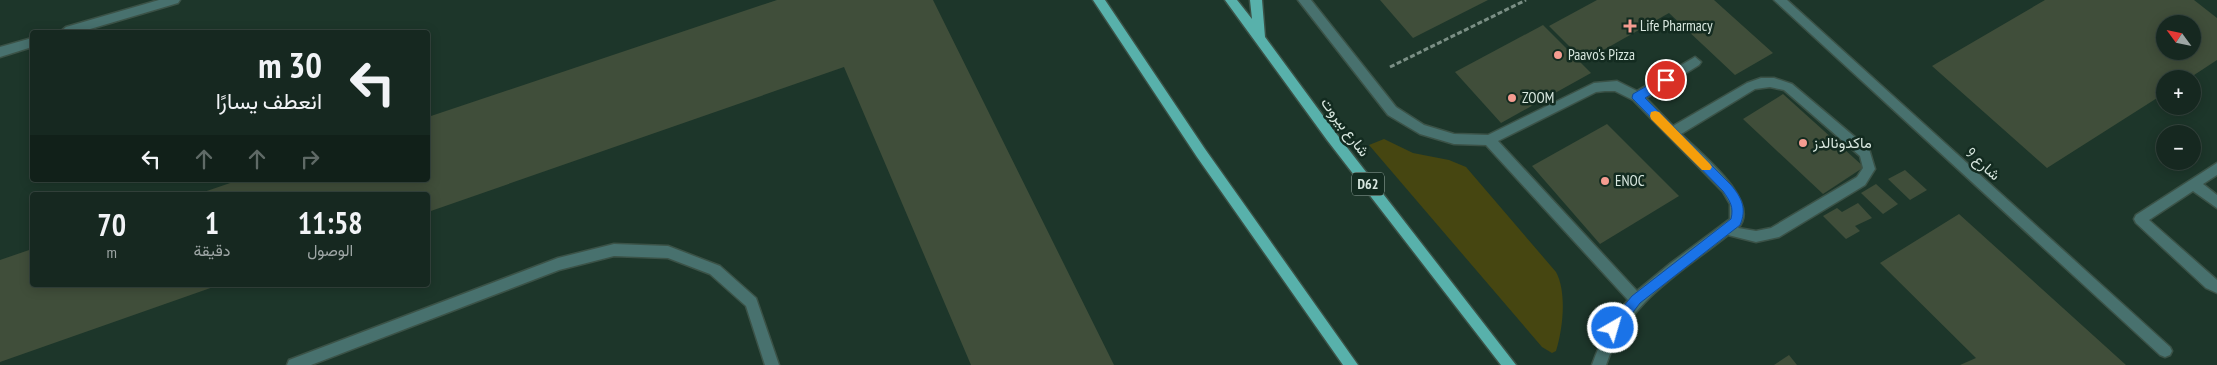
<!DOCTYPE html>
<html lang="ar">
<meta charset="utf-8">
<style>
body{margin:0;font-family:"PT Sans Narrow",Vazirmatn,sans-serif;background:#23342d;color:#f1f3f6;direction:rtl;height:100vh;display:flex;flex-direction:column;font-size:19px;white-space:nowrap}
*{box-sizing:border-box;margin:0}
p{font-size:16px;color:#9ea6a5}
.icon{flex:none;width:28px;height:28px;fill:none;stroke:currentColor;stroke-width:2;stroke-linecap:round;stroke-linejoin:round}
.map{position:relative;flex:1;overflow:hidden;direction:ltr}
.side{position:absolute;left:30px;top:192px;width:400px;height:95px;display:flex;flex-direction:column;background:#162820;border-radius:5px;box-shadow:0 2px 12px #0003,0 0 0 1px #35443e;direction:rtl}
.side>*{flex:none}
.banner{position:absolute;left:30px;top:30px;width:400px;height:152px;border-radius:5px;box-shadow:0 2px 12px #0003,0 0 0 1px #35443e;direction:rtl;background:#162820;color:#f1f3f6;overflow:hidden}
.needle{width:32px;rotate:303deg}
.tools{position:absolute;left:2156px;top:15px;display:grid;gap:10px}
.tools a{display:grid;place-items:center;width:45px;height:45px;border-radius:50%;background:#162820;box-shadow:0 2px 12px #0003,0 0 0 1px #35443e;font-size:25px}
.pin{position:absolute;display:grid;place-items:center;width:42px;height:42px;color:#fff;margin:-21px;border:2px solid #fff;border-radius:50%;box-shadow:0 1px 5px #0007}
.me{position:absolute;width:55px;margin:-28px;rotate:38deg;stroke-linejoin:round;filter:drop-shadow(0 0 4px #0008)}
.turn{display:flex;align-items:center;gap:18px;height:105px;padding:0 25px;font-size:22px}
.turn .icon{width:65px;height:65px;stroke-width:2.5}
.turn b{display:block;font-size:35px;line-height:42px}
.lanes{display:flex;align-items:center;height:48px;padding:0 25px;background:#0003;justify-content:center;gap:25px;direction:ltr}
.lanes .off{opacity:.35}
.eta{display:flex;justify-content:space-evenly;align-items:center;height:85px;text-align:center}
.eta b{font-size:30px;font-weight:700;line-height:35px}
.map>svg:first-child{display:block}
.green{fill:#464611}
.building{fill:#404e3a;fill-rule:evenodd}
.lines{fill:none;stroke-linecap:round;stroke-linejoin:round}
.lane-casing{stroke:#3b5247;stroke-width:3}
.street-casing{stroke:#3b5247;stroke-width:3}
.primary-casing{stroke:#3b5247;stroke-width:3}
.path{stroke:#7b8f85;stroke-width:3;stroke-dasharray:5 2.5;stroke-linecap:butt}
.lane{fill:#48716e;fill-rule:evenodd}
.street{fill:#48716e;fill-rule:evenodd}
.primary{fill:#58b1ab;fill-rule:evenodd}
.route{fill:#1a73e8;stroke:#114b97}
.slow{fill:#f59e0b}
.poi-dot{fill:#f59c90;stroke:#132b20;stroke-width:2}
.labels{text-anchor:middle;stroke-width:5;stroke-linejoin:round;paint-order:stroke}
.shield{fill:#132b20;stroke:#9dafa6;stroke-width:1}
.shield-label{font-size:14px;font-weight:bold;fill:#d8e7df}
.poi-label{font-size:15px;fill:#d8e7df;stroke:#132b20;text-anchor:start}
.street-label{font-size:15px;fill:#d8e7df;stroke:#132b20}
</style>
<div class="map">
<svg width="2217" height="365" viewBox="0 0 2217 365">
<rect width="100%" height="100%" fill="#1d362a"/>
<path class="green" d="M1384,139L1413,153L1449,160L1466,167L1556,272C1567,292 1563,329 1556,351L1552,353L1542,347L1369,145Z"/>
<g class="building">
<path d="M777,0H933L1114,365H971L844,67L428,212V195H195L239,180H428V117Z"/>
<path d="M1380,0H1488L1413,38Z"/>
<path d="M1597,0H1714L1773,53L1735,75L1669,13L1584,61L1549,26Z"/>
<path d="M2045,0H2194L2217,18V60L2188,79H2165V93L2047,168L1932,66ZM2165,24H2192V51H2165Z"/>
<path d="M1543,25L1591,73L1501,123L1455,72Z"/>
<path d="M1783,94L1864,167L1823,194L1743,119Z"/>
<path d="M1607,124L1679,196L1600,244L1532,166Z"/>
<path d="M1905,170L1927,190L1910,200L1888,179Z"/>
<path d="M1876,184L1898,204L1883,214L1861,193Z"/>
<path d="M1858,203L1872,218L1855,226L1860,231L1846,239L1823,216L1837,208L1842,212Z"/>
<path d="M1959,214L2126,365H1960L1976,358L1880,263Z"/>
<path d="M32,249V285H219L0,362V260Z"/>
<path d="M1789,355L1797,365H1774Z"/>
</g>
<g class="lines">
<defs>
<g id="lane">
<path d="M159,0H180L178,3L80,32H60L66,27Z"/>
<path d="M1298,0H1311L1396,107L1424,125L1454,134L1488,135L1594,83L1617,81L1637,91L1695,57L1701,62L1699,65L1646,98L1673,126L1747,83L1761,78H1774L1792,84L1869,149L1875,169L1865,185L1779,237L1756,242L1728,235C1679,274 1627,302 1606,365H1592C1601,340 1611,320 1628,300L1486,145L1454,144L1420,134L1388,115ZM1770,87L1784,90L1860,156L1863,168L1857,177L1771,228L1756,231L1738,228C1763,202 1698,151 1681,134L1755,89ZM1605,91H1615L1633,100L1723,192L1730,204V219L1671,263L1637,291L1498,141L1596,92Z"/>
<path d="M32,38V47L0,57V47Z"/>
<path d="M2217,163V175L2203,184L2217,195V208L2193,191L2149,220L2217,280V293L2206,288L2136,223L2134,219L2136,215Z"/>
<path d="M614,244L668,246L720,266L756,298L779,365H765L746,306L710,274L668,258L614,256L559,270L311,365H287L289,360L558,258Z"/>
</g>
<path id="street" d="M1774,0H1787L2170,347L2172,351L2170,355L2165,357L2160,355Z"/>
<g id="primary">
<path d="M1093,0H1105L1205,149L1358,365H1343L1197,157Z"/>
<path d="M1225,0H1237L1252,19L1250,0H1262L1265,37L1335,132L1516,365H1501L1327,140Z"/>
</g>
</defs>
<use href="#lane" class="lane-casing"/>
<use href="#street" class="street-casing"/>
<use href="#primary" class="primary-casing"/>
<path class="path" d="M1390,67L1526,0"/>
<use href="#lane" class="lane"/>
<use href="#street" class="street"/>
<use href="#primary" class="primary"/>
</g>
<path class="route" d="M1666,75L1670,77L1672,80L1670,83L1645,98L1731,185C1742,198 1747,209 1740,225L1640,303L1618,332L1613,334L1609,332L1607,328L1609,324L1632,296L1731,219C1734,207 1730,201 1723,191L1632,98L1633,94Z"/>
<path class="slow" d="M1655,111L1659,112L1710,164L1712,167L1710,170H1702L1651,119L1650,116L1651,112Z"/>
<g class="poi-dot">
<path d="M1627.5 18.5h5v5h5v5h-5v5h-5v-5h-5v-5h5z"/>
<circle cx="1558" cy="55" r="5"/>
<circle cx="1512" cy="98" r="5"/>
<circle cx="1803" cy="143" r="5"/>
<circle cx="1605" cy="181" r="5"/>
</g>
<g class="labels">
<rect class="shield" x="1352" y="172.5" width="32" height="23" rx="4"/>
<g class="shield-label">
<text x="1368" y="189">D62</text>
</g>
<g class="poi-label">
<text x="1640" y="31">Life Pharmacy</text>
<text x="1568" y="60">Paavo's Pizza</text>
<text x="1522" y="103">ZOOM</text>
<text x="1813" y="148">ماكدونالدز</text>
<text x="1615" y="186">ENOC</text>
</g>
<g class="street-label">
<text transform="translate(1345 127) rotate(53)" y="5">شارع بيروت</text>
<text transform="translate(1983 164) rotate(42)" y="5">شارع 9</text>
</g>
</g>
</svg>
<div class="tools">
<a><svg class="needle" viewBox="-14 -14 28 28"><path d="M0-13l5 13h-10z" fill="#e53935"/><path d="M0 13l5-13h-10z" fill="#9ea6a5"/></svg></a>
<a>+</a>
<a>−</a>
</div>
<div class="pin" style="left:1666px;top:80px;background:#d93025"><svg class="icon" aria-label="arrive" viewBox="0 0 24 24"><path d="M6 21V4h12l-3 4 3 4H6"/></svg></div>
<svg class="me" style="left:1613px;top:328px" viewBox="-20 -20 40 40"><circle r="17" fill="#1a73e8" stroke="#fff" stroke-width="3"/><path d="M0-11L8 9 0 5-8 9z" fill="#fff"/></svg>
<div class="banner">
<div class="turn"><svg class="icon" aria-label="left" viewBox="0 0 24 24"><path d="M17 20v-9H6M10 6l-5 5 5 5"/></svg><div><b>30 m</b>انعطف يسارًا</div></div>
<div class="lanes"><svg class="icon" aria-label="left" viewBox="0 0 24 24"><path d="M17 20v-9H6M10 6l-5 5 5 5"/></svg><svg class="icon off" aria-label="ahead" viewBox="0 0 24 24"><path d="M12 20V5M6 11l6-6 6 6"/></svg><svg class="icon off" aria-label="ahead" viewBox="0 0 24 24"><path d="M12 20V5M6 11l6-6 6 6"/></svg><svg class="icon off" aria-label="right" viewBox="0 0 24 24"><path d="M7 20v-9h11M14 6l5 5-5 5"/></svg></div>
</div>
<section class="side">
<div class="eta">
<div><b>11:58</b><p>الوصول</p></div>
<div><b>1</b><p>دقيقة</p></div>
<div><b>70</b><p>m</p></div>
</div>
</section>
</div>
